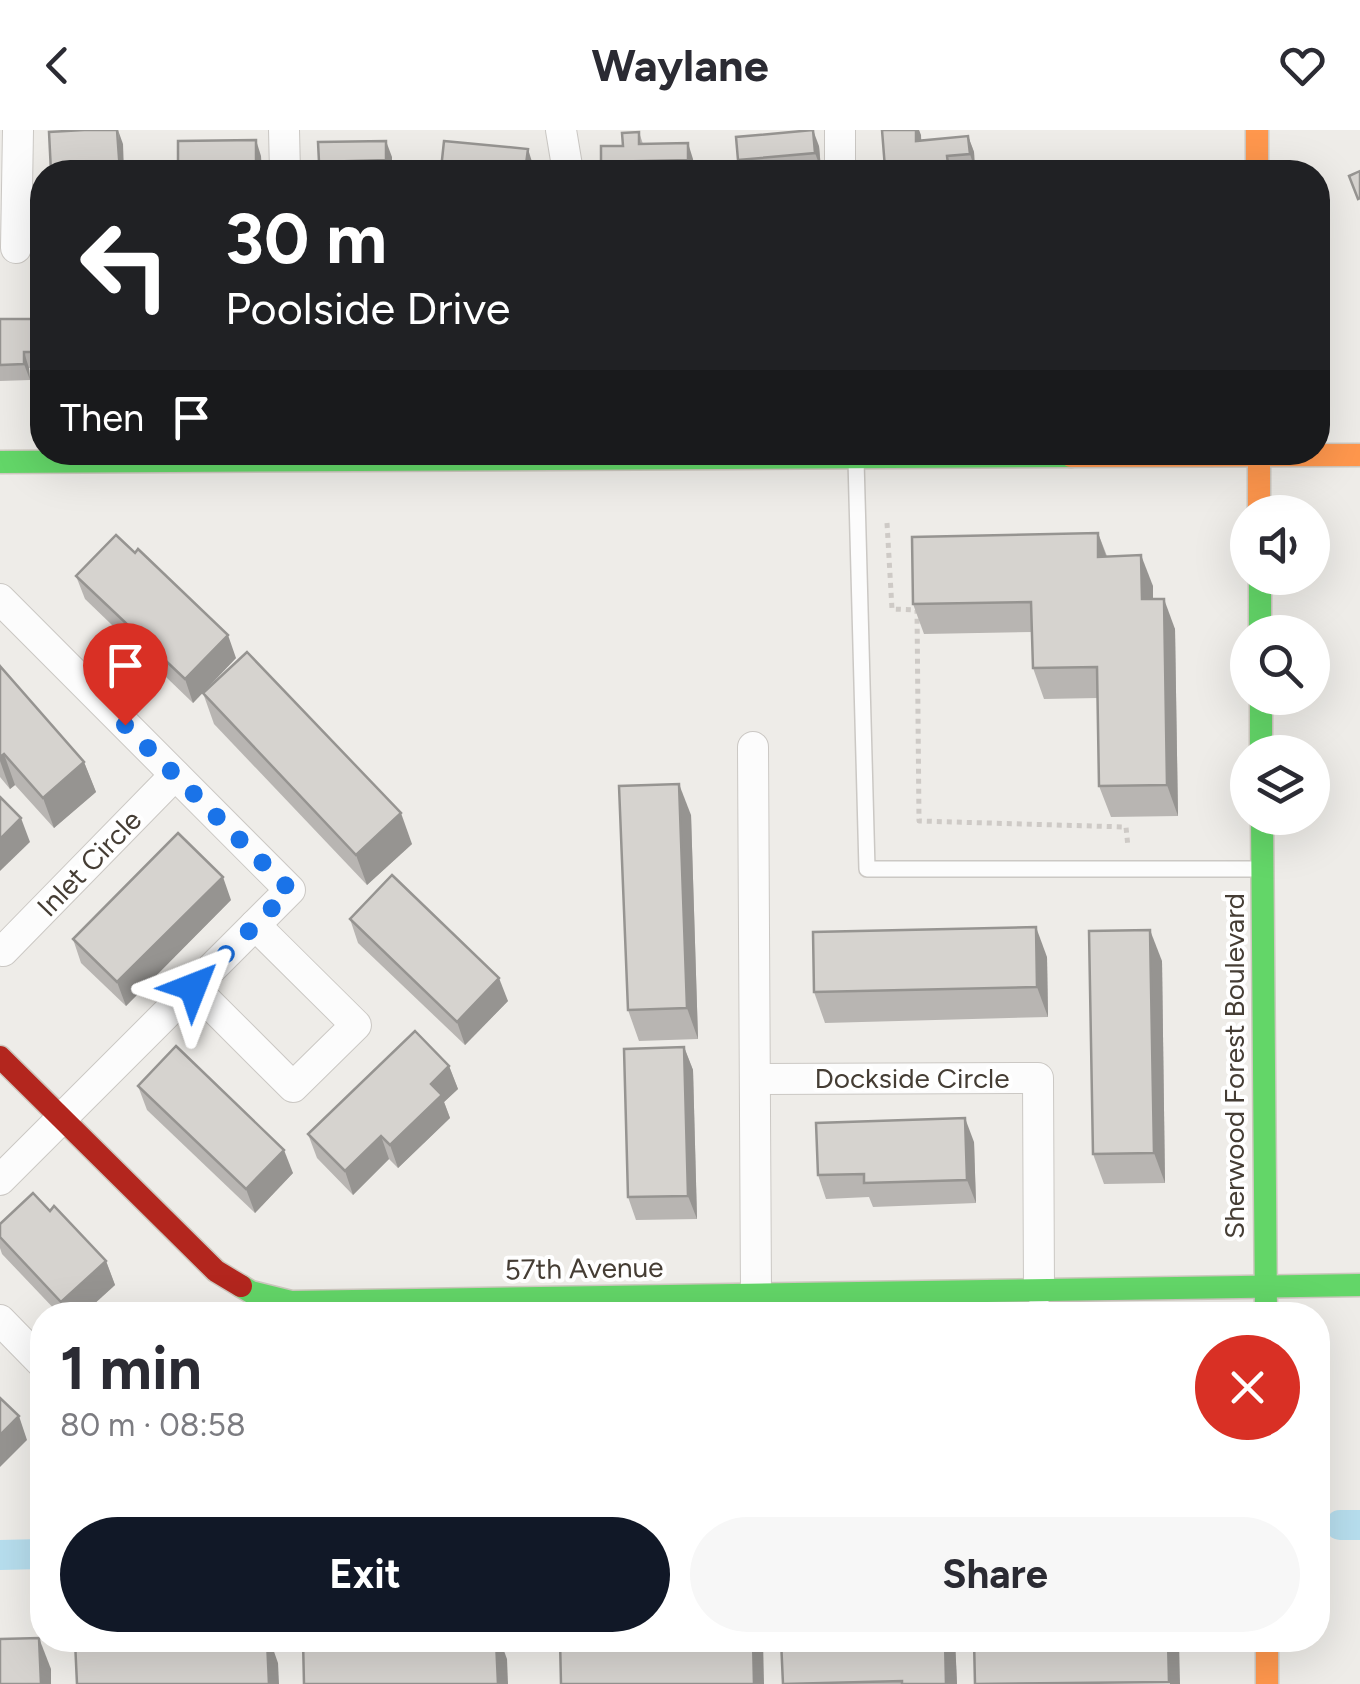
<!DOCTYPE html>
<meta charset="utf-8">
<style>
body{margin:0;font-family:Figtree,sans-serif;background:#f7f7f7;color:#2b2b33;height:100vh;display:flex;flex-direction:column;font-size:38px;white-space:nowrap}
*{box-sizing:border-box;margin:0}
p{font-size:32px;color:#7c7c81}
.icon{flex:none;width:55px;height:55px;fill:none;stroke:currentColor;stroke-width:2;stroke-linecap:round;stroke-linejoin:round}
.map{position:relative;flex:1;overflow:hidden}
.side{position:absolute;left:30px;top:1172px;width:1300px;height:350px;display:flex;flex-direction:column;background:#fff;border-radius:40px;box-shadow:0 10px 40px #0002}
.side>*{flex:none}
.hud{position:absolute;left:30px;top:30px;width:1300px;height:305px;border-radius:40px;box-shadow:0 10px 40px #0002;background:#202124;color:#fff;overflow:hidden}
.controls{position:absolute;left:1230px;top:365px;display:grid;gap:20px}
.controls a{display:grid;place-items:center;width:100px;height:100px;border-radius:50%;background:#fff;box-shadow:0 10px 40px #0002;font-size:50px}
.pin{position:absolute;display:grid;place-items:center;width:85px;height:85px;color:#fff;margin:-102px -42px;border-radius:50% 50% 50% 0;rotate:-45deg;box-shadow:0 0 10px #0007}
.pin .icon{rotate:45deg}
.me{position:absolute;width:110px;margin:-55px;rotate:45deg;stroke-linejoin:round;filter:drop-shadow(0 0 8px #0008)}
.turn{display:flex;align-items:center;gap:35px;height:210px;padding:0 30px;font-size:45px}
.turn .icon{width:130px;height:130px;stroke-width:2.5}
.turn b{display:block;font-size:70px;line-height:85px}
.then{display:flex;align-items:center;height:95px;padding:0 30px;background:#0003;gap:20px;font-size:38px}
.round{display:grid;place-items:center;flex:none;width:105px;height:105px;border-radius:52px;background:#f7f7f7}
.overview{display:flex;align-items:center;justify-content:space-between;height:170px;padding:0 30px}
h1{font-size:60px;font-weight:700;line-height:75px}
.primary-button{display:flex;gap:20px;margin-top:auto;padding:20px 30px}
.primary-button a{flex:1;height:115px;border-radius:60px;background:#111827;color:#fff;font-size:40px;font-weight:700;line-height:115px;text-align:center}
.primary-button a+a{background:#f7f7f7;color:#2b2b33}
header{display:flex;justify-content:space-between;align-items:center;height:130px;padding:0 30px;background:#fff;font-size:45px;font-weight:700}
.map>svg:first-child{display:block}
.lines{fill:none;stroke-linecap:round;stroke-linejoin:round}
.canal{stroke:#b7deee;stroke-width:30}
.lane-casing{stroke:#cbc8c4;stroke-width:18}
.street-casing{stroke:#cbc8c4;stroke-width:32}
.fast-casing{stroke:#cec8bf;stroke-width:25}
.slow-casing{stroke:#cec8bf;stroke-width:25}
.jam-casing{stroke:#cec8bf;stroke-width:25}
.path{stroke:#cecac6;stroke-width:5;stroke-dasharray:5 5;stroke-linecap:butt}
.lane{stroke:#fcfcfc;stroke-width:15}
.street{stroke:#fcfcfc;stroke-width:30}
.fast{stroke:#63d668;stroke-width:22}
.slow{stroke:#ff974d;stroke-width:22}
.jam{stroke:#b3261e;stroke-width:22}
.wall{fill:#b8b5b2}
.shaded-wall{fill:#969491}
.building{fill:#d6d3cf;stroke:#969491;stroke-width:2.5}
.route{stroke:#1a73e8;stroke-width:18;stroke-dasharray:0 32.4}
.labels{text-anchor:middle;stroke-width:8;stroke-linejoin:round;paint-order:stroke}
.street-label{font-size:28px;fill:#453d34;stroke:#fff}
</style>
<header><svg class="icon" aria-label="back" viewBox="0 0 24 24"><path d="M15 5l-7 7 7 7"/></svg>Waylane<svg class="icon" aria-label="heart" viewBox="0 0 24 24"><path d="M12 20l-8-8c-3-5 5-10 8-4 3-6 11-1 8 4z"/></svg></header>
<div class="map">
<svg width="1360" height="1554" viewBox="0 0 1360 1554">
<rect width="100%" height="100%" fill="#eeece8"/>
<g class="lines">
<g class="canal">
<path d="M1340,1395H1360"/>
<path d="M0,1425L42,1424"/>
</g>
<defs>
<path id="lane" d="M856,330L867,739H1258"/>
<g id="street">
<path d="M284,0L285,42"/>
<path d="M561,0L568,42"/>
<path d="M840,42V0"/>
<path d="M16,118L18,0"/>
<path d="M0,469L290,760L0,1050"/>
<path d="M753,617L756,1165"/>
<path d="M3,821L175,645"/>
<path d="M193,857L293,957L356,895L255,795"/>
<path d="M755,949L1038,948L1039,1160"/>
<path d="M0,1190L42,1233"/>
</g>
<g id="fast">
<path d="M0,332L1071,326"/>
<path d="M1260,448V502"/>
<path d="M1261,568V622"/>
<path d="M1262,688L1266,1185"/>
<path d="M241,1156L251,1162L291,1172L1360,1155"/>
</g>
<g id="slow">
<path d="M1257,0V42"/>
<path d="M1259,322V382"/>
<path d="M1071,326L1360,325"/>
<path d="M1267,1510V1554"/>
</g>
<path id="jam" d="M0,927L216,1141L241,1156"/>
</defs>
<use href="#lane" class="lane-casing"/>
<use href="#street" class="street-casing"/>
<use href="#fast" class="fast-casing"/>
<use href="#slow" class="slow-casing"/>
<use href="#jam" class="jam-casing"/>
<path class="path" d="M887,393L892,479L917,480L919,691L1126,697L1128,717"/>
<use href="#lane" class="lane"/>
<use href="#street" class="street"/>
<use href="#fast" class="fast"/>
<use href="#slow" class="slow"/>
<use href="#jam" class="jam"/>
</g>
<g class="wall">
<path d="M882,0H919L921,10L968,6L974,22L975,40L953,42H886Z"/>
<path d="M639,2L643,14L693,29L694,42H605L601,32Z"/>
<path d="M819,16L821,39L786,42H743L738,30Z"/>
<path d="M392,27V42H323L319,32Z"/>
<path d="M533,35V42H442L441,39Z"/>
<path d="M0,189H42V238H29L30,250L0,251Z"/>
<path d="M1098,403L1107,426L1153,456V469L1175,499L1178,686L1111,687L1099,656L1098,568L1044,569L1033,538L1032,502L924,504L913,474Z"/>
<path d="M76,446L236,528L193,573L85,469Z"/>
<path d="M0,536L84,632L96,662L54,698L15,655L10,659L0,647Z"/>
<path d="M203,563L412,714L367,755L214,594Z"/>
<path d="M691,685L698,909L639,911L628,880Z"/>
<path d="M231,770L126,876L81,833L73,809Z"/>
<path d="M350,789L508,871L465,915L358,813Z"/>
<path d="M1047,827L1048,887L825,893L814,862Z"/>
<path d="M1162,831L1165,1053L1104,1054L1093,1024Z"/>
<path d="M684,917L693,940L697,1089L636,1090L628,1067Z"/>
<path d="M449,936L458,959L444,972L450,988L398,1038L389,1029L353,1065L317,1028L308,1004Z"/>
<path d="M138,956L293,1043L255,1083L147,980Z"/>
<path d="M974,1012L976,1073L873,1077L869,1067L826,1069L818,1045Z"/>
<path d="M0,1094L106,1131L115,1155L82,1185H60L2,1124L0,1118Z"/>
<path d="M955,1510L957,1554H783Z"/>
</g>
<g class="shaded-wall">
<path d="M118,0L123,14L124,42H120Z"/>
<path d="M813,0L819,16L821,39L815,23Z"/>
<path d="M916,0H919L921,5L922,27L916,11Z"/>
<path d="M968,6L974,22L975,40L970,24Z"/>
<path d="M256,10L261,26L262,42H256Z"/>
<path d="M386,11L392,27V42L386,30Z"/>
<path d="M688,13L693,29L694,42L688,30Z"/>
<path d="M528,19L533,35V42H525Z"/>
<path d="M24,222L29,238L30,250L24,234Z"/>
<path d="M1098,403L1109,434L1098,427Z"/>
<path d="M1141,425L1153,456V500L1142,469Z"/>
<path d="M1164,469L1175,499L1178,686L1167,655Z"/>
<path d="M228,505L236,528L193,573L185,549Z"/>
<path d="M4,624L15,655L10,659L0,631V627Z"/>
<path d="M84,632L96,662L54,698L43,668Z"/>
<path d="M679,654L691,685L698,909L687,878Z"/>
<path d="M401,683L412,714L367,755L356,725Z"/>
<path d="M21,688L30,712L0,741V709Z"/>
<path d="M223,747L231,770L126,876L117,852Z"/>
<path d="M1036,797L1047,827L1048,887L1037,857Z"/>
<path d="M1150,800L1162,831L1165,1053L1154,1023Z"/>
<path d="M499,848L508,871L465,915L457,892Z"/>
<path d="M684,917L693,940L697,1089L688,1066Z"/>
<path d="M449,936L458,959L444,972L450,988L398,1038L390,1015L431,954Z"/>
<path d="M965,988L974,1012L976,1073L967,1050Z"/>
<path d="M381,1006L389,1029L353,1065L345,1041Z"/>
<path d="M284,1020L293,1043L255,1083L246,1059Z"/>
<path d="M106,1131L115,1155L82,1185H66L61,1172Z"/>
<path d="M19,1286L27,1310L0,1337V1305Z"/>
<path d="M39,1508L51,1539V1554H41Z"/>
<path d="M267,1510H270L278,1533L279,1554H269Z"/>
<path d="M496,1510H500L507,1529L508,1554H498Z"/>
<path d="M643,1510H652L653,1513L654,1546L643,1516Z"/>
<path d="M753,1510H763L764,1554H754Z"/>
<path d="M945,1510H955L957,1554H946Z"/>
<path d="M1168,1510H1179L1180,1554H1170Z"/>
</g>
<g class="building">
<path d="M84,0H117L120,42H51L49,2Z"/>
<path d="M813,0L815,23L738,30L736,7Z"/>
<path d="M882,0H916V11L968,6L970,24L947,26L948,34L885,38Z"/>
<path d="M639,2V14L688,13V30L601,32V16H623L622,3Z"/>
<path d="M256,10V42H178V11Z"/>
<path d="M386,11V30L319,32L318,12Z"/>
<path d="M444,11L528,19L525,42H481L441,39Z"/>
<path d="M1360,41V68L1358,69L1349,46Z"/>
<path d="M0,189H42V222H24V234L0,235Z"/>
<path d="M1098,403V427L1141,425L1142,469H1164L1167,655L1099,656L1097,537L1033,538L1031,472L913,474L912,407Z"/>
<path d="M116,405L135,423L138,419L228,505L185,549L76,446Z"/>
<path d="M247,522L401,683L356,725L203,563Z"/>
<path d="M0,536L84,632L43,668L4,624L0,627Z"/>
<path d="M679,654L687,878L628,880L619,656Z"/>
<path d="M0,667L21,688L0,709Z"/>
<path d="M178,703L223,747L117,852L73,809Z"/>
<path d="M392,745L499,848L457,892L350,789Z"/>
<path d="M1036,797L1037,857L814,862L813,802Z"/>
<path d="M1150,800L1154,1023L1093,1024L1089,801Z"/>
<path d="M415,901L449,936L431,954L442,965L390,1015L381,1006L345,1041L308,1004Z"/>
<path d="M176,916L284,1020L246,1059L138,956Z"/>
<path d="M684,917L688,1066L628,1067L624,919Z"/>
<path d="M965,988L967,1050L864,1053V1044L818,1045L816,993Z"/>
<path d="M33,1063L50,1081L54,1076L106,1131L61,1172L0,1107V1094Z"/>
<path d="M0,1268L19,1286L0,1305Z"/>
<path d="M39,1508L41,1554H0V1509Z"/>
<path d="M93,1510H267L269,1554H77L75,1511Z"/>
<path d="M303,1510H387V1513L413,1512V1510H496L498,1554H304Z"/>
<path d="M560,1510H643V1516L665,1515V1510H753L754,1554H561Z"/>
<path d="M781,1510H945L946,1554H902V1551L783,1554Z"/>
<path d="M974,1510H1168L1169,1552L975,1554Z"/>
</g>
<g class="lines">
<path class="route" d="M125,595L290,760L193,857"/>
</g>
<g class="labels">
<g class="street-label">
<text transform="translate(89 733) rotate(-46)" y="10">Inlet Circle</text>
<text transform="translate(1234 936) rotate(-90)" y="10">Sherwood Forest Boulevard</text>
<text x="912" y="958">Dockside Circle</text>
<text transform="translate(584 1138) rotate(-1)" y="10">57th Avenue</text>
</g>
</g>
</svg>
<div class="controls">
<a><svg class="icon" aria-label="sound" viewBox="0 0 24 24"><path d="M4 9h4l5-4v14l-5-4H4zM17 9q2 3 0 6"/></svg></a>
<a><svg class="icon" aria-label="search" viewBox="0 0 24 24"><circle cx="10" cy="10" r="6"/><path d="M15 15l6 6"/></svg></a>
<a><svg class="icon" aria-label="layers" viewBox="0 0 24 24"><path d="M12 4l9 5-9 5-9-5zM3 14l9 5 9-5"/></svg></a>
</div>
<div class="pin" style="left:125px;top:595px;background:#d93025"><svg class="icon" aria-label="arrive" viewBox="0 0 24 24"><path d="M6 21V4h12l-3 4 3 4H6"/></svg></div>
<svg class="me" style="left:193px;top:857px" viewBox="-20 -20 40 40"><path d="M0-17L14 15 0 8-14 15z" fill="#1a73e8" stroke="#fff" stroke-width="4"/></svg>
<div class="hud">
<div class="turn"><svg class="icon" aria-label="left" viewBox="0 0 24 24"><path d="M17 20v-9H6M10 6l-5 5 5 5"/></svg><div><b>30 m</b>Poolside Drive</div></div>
<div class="then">Then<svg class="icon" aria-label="arrive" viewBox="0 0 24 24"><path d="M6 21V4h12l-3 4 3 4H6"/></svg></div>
</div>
<section class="side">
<div class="overview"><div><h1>1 min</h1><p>80 m · 08:58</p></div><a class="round" style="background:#d93025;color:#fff"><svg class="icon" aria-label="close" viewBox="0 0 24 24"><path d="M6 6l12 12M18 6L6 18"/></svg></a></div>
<div class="primary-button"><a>Exit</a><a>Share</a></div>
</section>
</div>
